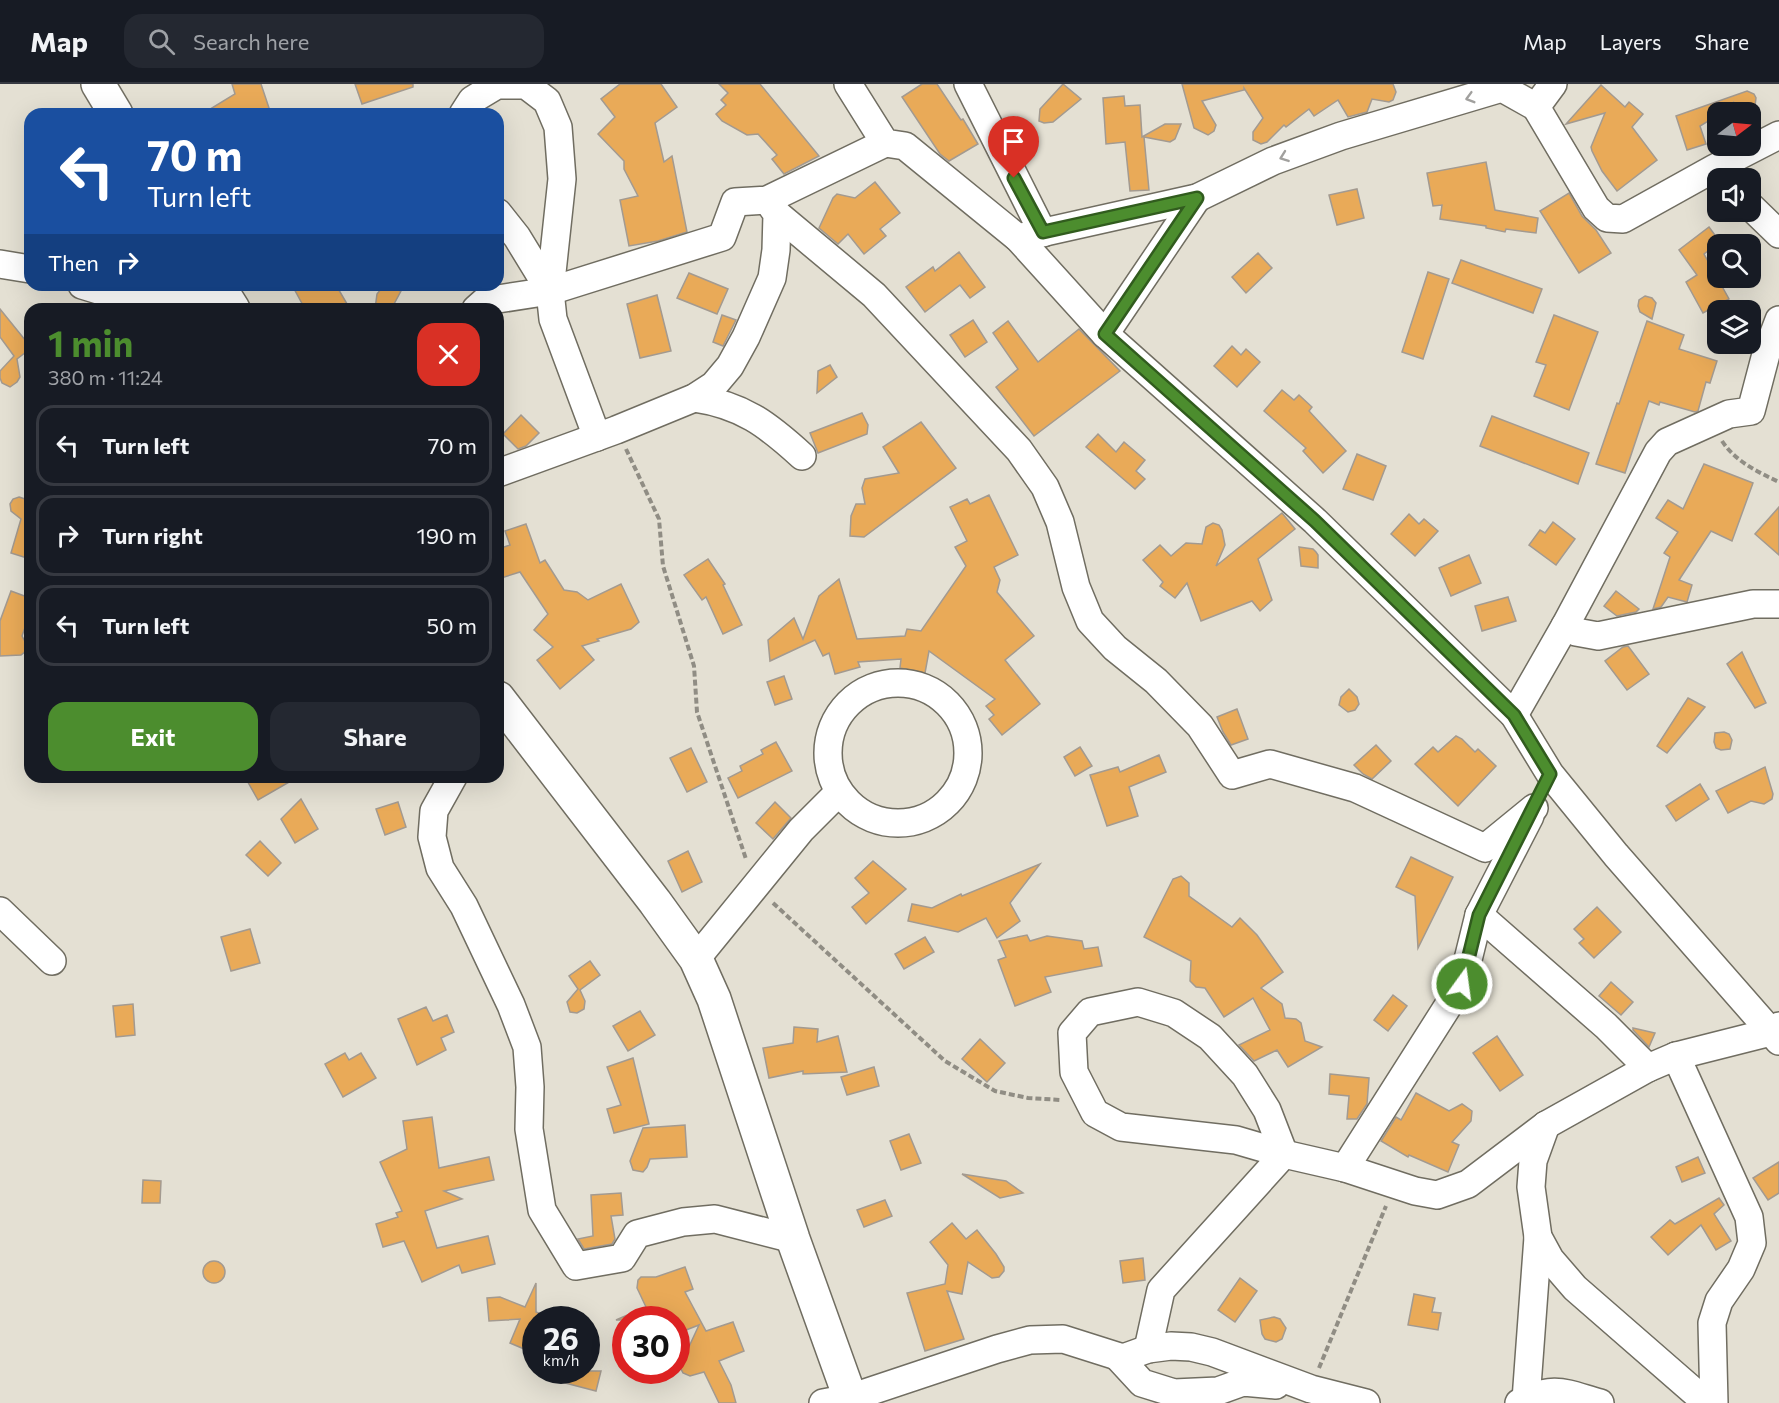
<!DOCTYPE html>
<meta charset="utf-8">
<style>
body{margin:0;font-family:Commissioner,sans-serif;background:#242831;color:#f1f3f6;height:100vh;display:flex;flex-direction:column;font-size:22px;white-space:nowrap}
*{box-sizing:border-box;margin:0}
p{font-size:20px;color:#9ea1a6}
.icon{flex:none;width:33px;height:33px;fill:none;stroke:currentColor;stroke-width:2;stroke-linecap:round;stroke-linejoin:round}
.map{position:relative;flex:1;overflow:hidden}
.panel{position:absolute;left:24px;top:219px;width:480px;height:480px;display:flex;flex-direction:column;background:#171b24;border-radius:18px;box-shadow:0 6px 24px #0002}
.panel>*{flex:none}
.guide{position:absolute;left:24px;top:24px;width:480px;height:183px;border-radius:18px;box-shadow:0 6px 24px #0002;background:#1a4fa0;color:#fff;overflow:hidden}
.needle{width:39px;rotate:74deg}
.fabs{position:absolute;left:1707px;top:18px;display:grid;gap:12px}
.fabs a{display:grid;place-items:center;width:54px;height:54px;border-radius:12px;background:#171b24;box-shadow:0 6px 24px #0002;font-size:30px}
.speed{position:absolute;left:522px;top:1222px;display:flex;gap:12px;font-size:30px;font-weight:700;text-align:center}
.speed>*{display:grid;place-content:center;width:78px;height:78px;border-radius:50%;background:#171b24;box-shadow:0 6px 24px #0002;line-height:1}
.speed small{font-size:15px;font-weight:400}
.speed .limit{border:9px solid #d22;background:#fff;color:#111}
.pin{position:absolute;display:grid;place-items:center;width:51px;height:51px;color:#fff;margin:-62px -26px;border-radius:50% 50% 50% 0;rotate:-45deg;box-shadow:0 0 6px #0007}
.pin .icon{rotate:45deg}
.me{position:absolute;width:66px;margin:-33px;rotate:14deg;stroke-linejoin:round;filter:drop-shadow(0 0 4px #0008)}
.turn{display:flex;align-items:center;gap:21px;height:126px;padding:0 24px;font-size:27px}
.turn .icon{width:78px;height:78px;stroke-width:2.5}
.turn b{display:block;font-size:42px;line-height:51px}
.then{display:flex;align-items:center;height:57px;padding:0 24px;background:#0003;gap:12px;font-size:22px}
.round{display:grid;place-items:center;flex:none;width:63px;height:63px;border-radius:18px;background:#242831}
.overview{display:flex;align-items:center;justify-content:space-between;height:102px;padding:0 24px}
h1{font-size:36px;font-weight:700;line-height:45px;color:#4c8d2e}
.button{display:flex;gap:12px;margin-top:auto;padding:12px 24px}
.button a{flex:1;height:69px;border-radius:18px;background:#4c8d2e;color:#fff;font-size:24px;font-weight:700;line-height:69px;text-align:center}
.button a+a{background:#242831;color:#f1f3f6}
ul{padding:0;list-style:none}
li{display:flex;align-items:center;gap:18px;height:81px;margin:0 12px 9px;padding:0 12px;border:3px solid #363941;border-radius:18px}
li div{flex:1}
li b{display:block;font-size:22px}
li em{font-style:normal}
header{display:flex;align-items:center;gap:36px;box-sizing:border-box;height:84px;padding:0 30px;background:#171b24;border-bottom:2px solid #363941}
header strong{font-size:28px}
nav{display:flex;gap:33px;margin-inline-start:auto;font-size:21px}
.search{width:420px;height:54px;background:#242831;display:flex;align-items:center;gap:15px;box-sizing:border-box;padding:0 21px;border-radius:18px;color:#9ea1a6;font-size:22px}
.map>svg:first-child{display:block}
.building{fill:#e9aa58;stroke:#a39a90;stroke-width:1.5}
.lines{fill:none;stroke-linecap:round;stroke-linejoin:round}
.minor-casing{stroke:#706d61;stroke-width:30}
.tertiary-casing{stroke:#706d61;stroke-width:36}
.path{stroke:#908d84;stroke-width:4;stroke-dasharray:6 3;stroke-linecap:butt}
.minor{stroke:#fff;stroke-width:27}
.tertiary{stroke:#fff;stroke-width:33}
.oneway{stroke:#a1a09e}
.route-casing{stroke:#315c1e;stroke-width:15}
.route{stroke:#4c8d2e;stroke-width:10}
</style>
<header>
<strong>Map</strong>
<div class="search"><svg class="icon" aria-label="search" viewBox="0 0 24 24"><circle cx="10" cy="10" r="6"/><path d="M15 15l6 6"/></svg>Search here</div>
<nav><a>Map</a><a>Layers</a><a>Share</a></nav>
</header>
<div class="map">
<svg width="1779" height="1319" viewBox="0 0 1779 1319">
<rect width="100%" height="100%" fill="#e4e0d3"/>
<g class="building">
<path d="M232,0H261L271,30H202L235,10Z"/>
<path d="M355,0H413V3L362,20Z"/>
<path d="M620,0H661L677,23L655,39L664,78L672,72L687,148L658,157L629,162L620,116L638,112L624,85V77L598,50L615,33L601,15Z"/>
<path d="M719,0H760L819,72L784,90L772,75L777,71L758,50L747,51L722,37L716,30L726,21L721,16L728,9Z"/>
<path d="M922,0H937L961,36L963,35L978,60L949,77L940,70L902,13Z"/>
<path d="M1063,0L1081,15L1053,38L1044,39L1039,37L1040,25Z"/>
<path d="M1182,0H1393L1396,8L1393,16L1389,18L1372,15L1367,28L1348,33L1338,16L1314,32L1309,25L1286,43L1284,41L1267,58L1261,60L1253,56V48L1263,34L1244,4V6L1202,17L1216,41L1214,47L1208,51L1194,44Z"/>
<path d="M1601,1L1625,23L1629,18L1643,30L1632,43L1657,76L1617,107L1602,87L1592,67L1591,63L1605,29L1566,40Z"/>
<path d="M1747,7L1754,10L1756,14L1755,22L1750,27L1744,25L1733,18L1735,21L1722,28H1718V31L1700,42L1706,60L1687,66L1676,32Z"/>
<path d="M1124,12L1125,22L1140,21L1142,53L1165,40H1181L1175,55L1170,58L1144,53L1149,106L1130,107L1125,58L1106,60L1103,14Z"/>
<path d="M1486,78L1495,126L1538,134L1536,149L1506,145L1505,148L1486,144V142L1440,135L1442,121L1433,122L1427,89Z"/>
<path d="M875,98L900,129L880,145L886,152L864,170L848,150L838,160L819,144L833,114L837,110L855,114Z"/>
<path d="M1357,105L1364,134L1337,141L1329,111Z"/>
<path d="M1569,109L1582,132L1596,146L1611,169L1579,189L1540,127Z"/>
<path d="M1709,143L1720,158L1704,170L1729,215L1703,229L1686,198L1697,191L1679,166Z"/>
<path d="M959,168L985,203L970,214L960,201L925,228L906,203L933,183L935,187Z"/>
<path d="M1258,169L1272,184L1246,209L1232,193Z"/>
<path d="M1461,176L1542,205L1533,229L1452,199Z"/>
<path d="M1428,188L1449,195L1423,275L1402,268Z"/>
<path d="M689,189L728,205L717,230L677,214Z"/>
<path d="M292,201H336L350,225H305Z"/>
<path d="M387,203L401,207L394,220L387,225H375L377,210L381,205Z"/>
<path d="M657,211L671,267L640,274L627,220Z"/>
<path d="M1645,212L1652,214L1656,219L1652,235L1640,228L1638,222L1639,216Z"/>
<path d="M0,225L30,262V265L17,275L20,293L17,298L10,303L2,299L0,294V287L14,272L0,253Z"/>
<path d="M722,231L736,236L723,262L713,258Z"/>
<path d="M1554,231L1598,248L1569,326L1534,312L1546,281L1536,278Z"/>
<path d="M973,236L987,258L965,273L950,251Z"/>
<path d="M1008,237L1038,278L1079,245L1120,287L1034,352L996,303L1018,285L993,249Z"/>
<path d="M1647,237L1684,251L1679,265L1717,277L1710,299L1706,298L1698,327L1695,328L1660,318L1659,321L1649,317L1625,389L1596,380L1617,319L1619,320Z"/>
<path d="M1232,262L1241,271L1246,265L1260,278L1237,303L1214,282Z"/>
<path d="M830,281L837,293L817,309L818,287Z"/>
<path d="M1282,306L1294,316L1299,311L1312,323L1309,327L1346,367L1323,389L1303,367L1306,364L1264,327Z"/>
<path d="M862,329L868,341L867,350L818,369L810,349Z"/>
<path d="M521,331L539,349L526,362L518,365L503,350Z"/>
<path d="M1492,332L1589,369L1578,400L1480,362Z"/>
<path d="M921,338L956,384L864,453L850,452L851,432L856,420H865L862,404L865,395L899,389L883,363Z"/>
<path d="M1098,350L1116,368L1124,358L1145,376L1136,387L1145,395L1135,405L1086,363Z"/>
<path d="M1357,370L1386,382L1373,416L1343,405Z"/>
<path d="M1704,380L1753,399L1732,457L1711,447L1679,496L1692,501L1687,518L1668,513L1661,523L1653,525L1670,473L1664,469L1678,448L1656,434L1668,416L1683,425Z"/>
<path d="M989,411L1018,471L994,483L1000,496L997,508L1034,552L1005,576L1040,620L1002,651L989,635L994,631L986,622L995,615L929,567L925,589L900,584L901,575L858,578L860,583L835,590L829,569L823,572L815,556L770,577L768,556L794,534L803,555L819,512L839,495L857,555L905,552L907,545L921,547L966,482L955,463L967,457L950,423L967,415L970,420Z"/>
<path d="M19,413L25,415L30,420V475L11,469L21,435L11,427L10,420L13,415Z"/>
<path d="M1779,423V471L1755,450Z"/>
<path d="M1282,429L1295,445L1258,475L1272,516L1260,527L1252,517L1201,537L1187,499L1175,514L1160,502L1163,498L1143,476L1160,461L1171,472L1186,459L1202,460L1206,443L1213,439L1219,441L1222,446L1225,461L1216,482Z"/>
<path d="M1409,430L1419,440L1424,435L1438,447L1415,472L1391,450Z"/>
<path d="M1553,438L1575,455L1556,481L1529,461L1540,446L1545,449Z"/>
<path d="M526,440L540,479L545,476L564,506L577,508L588,516L621,500L639,538L631,545L597,555L599,557L582,562L594,576L560,605L537,576L553,563L534,546L548,530L520,488L498,495V465L510,461L505,447Z"/>
<path d="M1299,463L1313,465L1316,468L1318,471V484L1301,482Z"/>
<path d="M1469,471L1481,499L1451,512L1439,484Z"/>
<path d="M708,475L725,500L723,501L742,541L723,550L706,513L702,516L684,491Z"/>
<path d="M11,507L30,514V530L22,552L27,561L26,567L21,571L0,572V537Z"/>
<path d="M1616,507L1639,525L1636,528L1617,532L1604,522Z"/>
<path d="M1508,513L1516,537L1482,547L1475,522Z"/>
<path d="M1628,562L1649,590L1627,606L1605,577L1623,563Z"/>
<path d="M1742,568L1766,619L1755,624L1727,580Z"/>
<path d="M784,592L792,615L775,621L767,598Z"/>
<path d="M1349,605L1357,613L1359,620L1355,626L1348,628L1339,621L1341,613Z"/>
<path d="M1688,614L1705,623L1667,669L1657,662Z"/>
<path d="M1237,625L1248,655L1231,661L1223,648L1217,633Z"/>
<path d="M1724,648L1729,650L1732,656L1730,665L1721,666L1716,664L1714,658L1715,649Z"/>
<path d="M1456,652L1462,655L1475,668L1478,665L1496,682L1458,722L1415,680L1433,663L1438,668Z"/>
<path d="M776,658L792,687L738,714L728,694L742,687L740,682L763,670L761,666Z"/>
<path d="M1376,661L1391,677L1372,695L1363,690L1354,681Z"/>
<path d="M1080,663L1092,682L1075,692L1064,673Z"/>
<path d="M691,664L707,698L687,708L670,674Z"/>
<path d="M1159,671L1166,688L1129,703L1138,732L1107,742L1090,691L1118,683L1120,688Z"/>
<path d="M1765,683L1773,710L1772,715L1764,720L1751,717L1728,729L1716,707Z"/>
<path d="M245,693H298L258,716Z"/>
<path d="M1700,700L1709,715L1676,737L1666,722Z"/>
<path d="M301,715L318,745L295,759L281,735Z"/>
<path d="M398,718L406,743L385,751L376,725Z"/>
<path d="M775,718L791,734L773,755L756,739Z"/>
<path d="M260,757L281,779L268,792L246,771Z"/>
<path d="M688,767L702,798L682,808L668,777Z"/>
<path d="M1411,773L1453,793L1418,864L1415,812L1396,803Z"/>
<path d="M873,777L906,805L866,840L852,823L869,809L855,794Z"/>
<path d="M1040,780L1010,819L1020,837L997,854L986,834L958,848L908,837L912,820L932,824L961,810L962,812Z"/>
<path d="M1181,792L1189,799V812L1232,843L1240,834L1257,851L1283,888L1261,904L1282,920L1285,934L1296,935L1301,939L1305,957L1322,963L1288,983L1277,966L1254,977L1239,961L1270,946L1253,914L1224,933L1205,904L1196,903L1190,897L1191,877L1144,853L1173,795Z"/>
<path d="M1597,823L1621,848L1594,874L1579,859L1584,855L1574,845Z"/>
<path d="M250,845L260,879L231,887L221,853Z"/>
<path d="M1027,851L1030,857L1047,852L1082,857L1084,865L1098,863L1102,882L1045,893L1051,908L1015,922L998,876L1006,873L999,857Z"/>
<path d="M925,853L934,868L904,885L895,870Z"/>
<path d="M590,877L600,891L580,906L585,917L584,925L577,929L570,928L567,918L578,905L569,892Z"/>
<path d="M1611,898L1633,918L1621,931L1599,912Z"/>
<path d="M1393,911L1407,922L1388,947L1374,936Z"/>
<path d="M133,920L135,951L116,953L113,922Z"/>
<path d="M426,923L433,937L447,931L454,948L441,954L446,966L417,981L398,935Z"/>
<path d="M640,927L655,951L628,967L613,942Z"/>
<path d="M794,943L818,945L817,958L838,952L847,988L803,990V987L769,994L763,964L793,959Z"/>
<path d="M1633,944L1655,949L1649,963L1633,946Z"/>
<path d="M1497,952L1523,991L1500,1007L1473,969Z"/>
<path d="M980,955L1005,979L987,998L962,975Z"/>
<path d="M345,969L349,976L361,969L376,994L343,1013L325,980Z"/>
<path d="M633,974L649,1040L614,1049L607,1025L621,1021L607,983Z"/>
<path d="M874,983L879,1002L847,1011L841,993Z"/>
<path d="M1330,990L1369,994L1367,1020L1357,1035H1347L1349,1012L1329,1010Z"/>
<path d="M1416,1009L1449,1027L1462,1020L1472,1027L1471,1037L1452,1058L1459,1061L1448,1088L1409,1071L1408,1073L1381,1057L1396,1033L1401,1036Z"/>
<path d="M432,1033L439,1084L489,1073L494,1096L444,1107L462,1115L425,1127L437,1164L488,1152L495,1180L462,1189L459,1181L422,1198L404,1157L383,1163L376,1140L398,1133L396,1129L402,1127L380,1078L407,1065L403,1037Z"/>
<path d="M685,1041L687,1073L650,1075L647,1083L643,1088L633,1086L630,1077L643,1044Z"/>
<path d="M909,1050L921,1079L901,1086L890,1057Z"/>
<path d="M1698,1073L1705,1089L1682,1098L1676,1083Z"/>
<path d="M1779,1078V1109L1768,1116L1753,1094Z"/>
<path d="M962,1090L1006,1097L1023,1109L1000,1114Z"/>
<path d="M143,1096L161,1097L160,1119H142Z"/>
<path d="M621,1109L623,1131L611,1132L615,1155L612,1160L584,1165L578,1155L593,1152L591,1111Z"/>
<path d="M1719,1114L1724,1121L1714,1130L1731,1157L1716,1166L1701,1141L1668,1171L1651,1153L1670,1136L1675,1140Z"/>
<path d="M885,1116L892,1132L864,1143L857,1126Z"/>
<path d="M952,1139L966,1155L977,1146L996,1170L1004,1183V1187L999,1193L992,1194L968,1178L962,1210L947,1207L964,1255L925,1267L907,1209L945,1200L948,1181L930,1158Z"/>
<path d="M1143,1174L1145,1196L1123,1199L1120,1177Z"/>
<circle cx="214" cy="1188" r="11"/>
<path d="M685,1183L693,1205L685,1208L706,1247L733,1238L744,1267L719,1277L731,1301L736,1319H719L704,1288L690,1292L683,1289L681,1285V1280L699,1241L676,1250V1236H616L646,1223L637,1204L638,1196L641,1193H656Z"/>
<path d="M1240,1194L1257,1207L1235,1238L1218,1226Z"/>
<path d="M536,1199V1228L550,1234H536V1270L510,1259L520,1235L489,1237L487,1214L500,1213L525,1223Z"/>
<path d="M1414,1210L1435,1214L1432,1228L1441,1229L1438,1246L1408,1241Z"/>
<path d="M1274,1233L1280,1235L1286,1244L1282,1255L1276,1258L1265,1255L1262,1250L1260,1236Z"/>
<path d="M543,1287H601L596,1307L542,1293Z"/>
</g>
<g class="lines">
<defs>
<g id="minor">
<path d="M848,0L885,59L905,62L1018,154L1105,250L1315,437L1514,631L1550,690L1616,771L1779,957"/>
<path d="M968,0L1043,149"/>
<path d="M1536,23L1596,124L1607,134L1623,135L1713,85L1779,51"/>
<path d="M463,30L472,16L497,1H526L547,17L558,43L562,95L550,207L553,235L597,353"/>
<path d="M1750,122L1779,150"/>
<path d="M498,129L517,153L550,207"/>
<path d="M777,130L874,211L1019,366L1045,403L1060,438L1076,503L1090,537L1115,564L1156,597L1200,642L1232,691L1270,680L1355,704L1485,764L1534,724"/>
<path d="M1018,154L1197,114L1273,77L1341,52L1502,4L1536,23L1553,0"/>
<path d="M0,180L30,185"/>
<path d="M82,201L118,212L172,213L220,204"/>
<path d="M476,225L485,217L550,207L722,153L735,118L767,116L885,59"/>
<path d="M1105,250L1197,114"/>
<path d="M694,314C742,321 767,340 802,372"/>
<path d="M498,389L616,346L694,314L714,301L730,282L746,253L772,194L776,166L777,130L770,120"/>
<path d="M1565,542L1576,548L1598,552L1753,520H1779"/>
<circle cx="898" cy="669" r="70"/>
<path d="M1514,631L1565,542L1658,368L1667,358L1729,330L1751,327L1766,270L1779,236"/>
<path d="M453,693L434,727L432,753L440,784L464,822L511,921L527,963L530,1003L529,1045L542,1126L576,1182L622,1174L637,1150L683,1138L715,1135L793,1155"/>
<path d="M0,827L52,877"/>
<path d="M1479,831L1606,942L1648,984"/>
<path d="M696,875L801,746L839,708"/>
<path d="M1138,918L1174,929L1210,953L1245,991L1267,1026L1284,1070L1236,1056L1121,1043L1095,1029L1074,988L1072,949L1090,928Z"/>
<path d="M1676,972L1749,1133L1752,1159L1741,1185L1719,1217L1712,1239L1714,1319"/>
<path d="M1546,1041L1533,1077L1531,1103L1538,1153L1550,1175L1575,1204L1707,1319"/>
<path d="M1345,1084L1462,900L1479,831L1530,732"/>
<path d="M1148,1265L1161,1206L1284,1070L1345,1084L1415,1107L1437,1111L1468,1100L1546,1041L1648,984L1676,972L1771,948L1779,942"/>
<path d="M1123,1274L1118,1273L1142,1299L1174,1309L1218,1307L1243,1298L1276,1301"/>
<path d="M1526,1316L1538,1153"/>
<path d="M823,1319L850,1314L997,1265L1030,1256L1063,1255L1123,1274L1148,1265L1171,1262L1191,1263L1212,1268L1311,1305L1366,1319"/>
<path d="M1519,1319C1555,1301 1564,1309 1600,1319"/>
</g>
<g id="tertiary">
<path d="M98,0L116,30"/>
<path d="M218,201L233,225"/>
<path d="M498,614L655,818L696,875L714,915L793,1155L852,1319"/>
</g>
</defs>
<use href="#minor" class="minor-casing"/>
<use href="#tertiary" class="tertiary-casing"/>
<g class="path">
<path d="M1722,357C1736,378 1758,388 1779,398"/>
<path d="M626,365L659,435L663,482L694,582L697,628L746,775"/>
<path d="M773,819L945,977L995,1007L1028,1014L1061,1016"/>
<path d="M1319,1284L1386,1122"/>
</g>
<use href="#minor" class="minor"/>
<use href="#tertiary" class="tertiary"/>
</g>
<defs><path id="oneway-chevron" d="M-2-3.5L2.5 0L-2 3.5" fill="none" stroke-width="1.6" stroke-linecap="round" stroke-linejoin="round" transform="scale(1.5)"/></defs>
<g class="oneway">
<use href="#oneway-chevron" transform="translate(1470 14) rotate(164)"/>
<use href="#oneway-chevron" transform="translate(1284 73) rotate(160)"/>
</g>
<g class="lines">
<defs>
<path id="route" d="M1014,94L1043,148L1197,114L1105,250L1315,437L1514,631L1550,690L1479,831L1462,900"/>
</defs>
<use href="#route" class="route-casing"/>
<use href="#route" class="route"/>
</g>
</svg>
<div class="fabs">
<a><svg class="needle" viewBox="-14 -14 28 28"><path d="M0-13l5 13h-10z" fill="#e53935"/><path d="M0 13l5-13h-10z" fill="#9ea1a6"/></svg></a>
<a><svg class="icon" aria-label="sound" viewBox="0 0 24 24"><path d="M4 9h4l5-4v14l-5-4H4zM17 9q2 3 0 6"/></svg></a>
<a><svg class="icon" aria-label="search" viewBox="0 0 24 24"><circle cx="10" cy="10" r="6"/><path d="M15 15l6 6"/></svg></a>
<a><svg class="icon" aria-label="layers" viewBox="0 0 24 24"><path d="M12 4l9 5-9 5-9-5zM3 14l9 5 9-5"/></svg></a>
</div>
<div class="speed"><div>26<small>km/h</small></div><div class="limit">30</div></div>
<div class="pin" style="left:1014px;top:94px;background:#d93025"><svg class="icon" aria-label="arrive" viewBox="0 0 24 24"><path d="M6 21V4h12l-3 4 3 4H6"/></svg></div>
<svg class="me" style="left:1462px;top:900px" viewBox="-20 -20 40 40"><circle r="17" fill="#4c8d2e" stroke="#fff" stroke-width="3"/><path d="M0-11L8 9 0 5-8 9z" fill="#fff"/></svg>
<div class="guide">
<div class="turn"><svg class="icon" aria-label="left" viewBox="0 0 24 24"><path d="M17 20v-9H6M10 6l-5 5 5 5"/></svg><div><b>70 m</b>Turn left</div></div>
<div class="then">Then<svg class="icon" aria-label="right" viewBox="0 0 24 24"><path d="M7 20v-9h11M14 6l5 5-5 5"/></svg></div>
</div>
<section class="panel">
<div class="overview"><div><h1>1 min</h1><p>380 m · 11:24</p></div><a class="round" style="background:#d93025;color:#fff"><svg class="icon" aria-label="close" viewBox="0 0 24 24"><path d="M6 6l12 12M18 6L6 18"/></svg></a></div>
<ul>
<li><svg class="icon" aria-label="left" viewBox="0 0 24 24"><path d="M17 20v-9H6M10 6l-5 5 5 5"/></svg><div><b>Turn left</b></div><em>70 m</em></li>
<li><svg class="icon" aria-label="right" viewBox="0 0 24 24"><path d="M7 20v-9h11M14 6l5 5-5 5"/></svg><div><b>Turn right</b></div><em>190 m</em></li>
<li><svg class="icon" aria-label="left" viewBox="0 0 24 24"><path d="M17 20v-9H6M10 6l-5 5 5 5"/></svg><div><b>Turn left</b></div><em>50 m</em></li>
</ul>
<div class="button"><a>Exit</a><a>Share</a></div>
</section>
</div>
